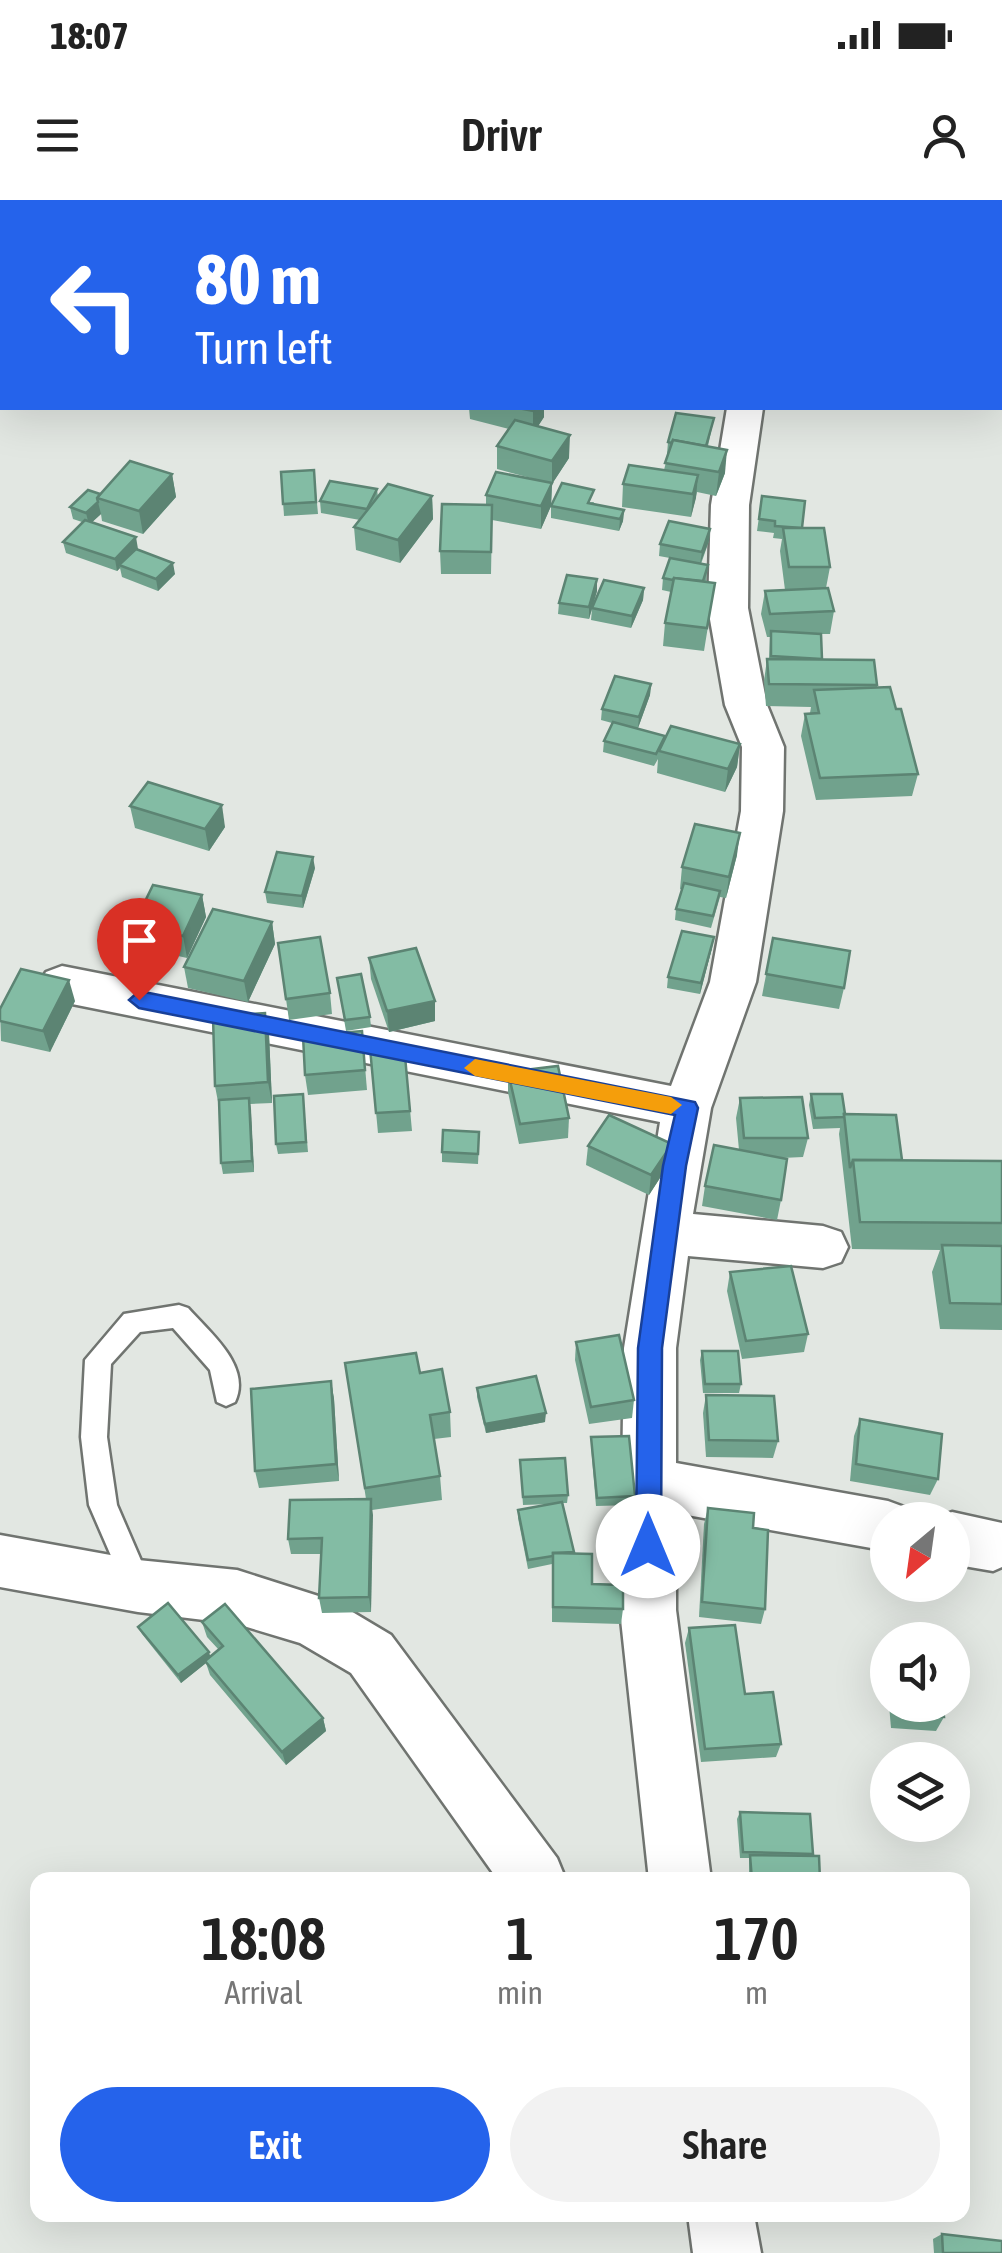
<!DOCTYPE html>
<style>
body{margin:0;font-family:"Asap Condensed",sans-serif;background:#f2f2f2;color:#222;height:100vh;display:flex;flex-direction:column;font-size:38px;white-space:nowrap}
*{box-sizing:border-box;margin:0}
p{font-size:32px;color:#767676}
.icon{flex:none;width:55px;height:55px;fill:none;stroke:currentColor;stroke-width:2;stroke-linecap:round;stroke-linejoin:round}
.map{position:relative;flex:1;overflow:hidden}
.side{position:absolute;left:30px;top:1672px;width:940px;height:350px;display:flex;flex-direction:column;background:#fff;border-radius:20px;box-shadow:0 10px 40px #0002}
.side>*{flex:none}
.banner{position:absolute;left:0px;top:0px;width:1002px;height:210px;box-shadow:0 10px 40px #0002;background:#2563eb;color:#fff;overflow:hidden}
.needle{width:65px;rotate:209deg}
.buttons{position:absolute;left:870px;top:1302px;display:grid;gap:20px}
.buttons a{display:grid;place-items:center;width:100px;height:100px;border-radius:50%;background:#fff;box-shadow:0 10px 40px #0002;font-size:50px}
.pin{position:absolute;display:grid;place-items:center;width:85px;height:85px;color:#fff;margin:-102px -42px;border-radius:50% 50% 50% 0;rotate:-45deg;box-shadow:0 0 10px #0007}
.pin .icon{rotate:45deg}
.me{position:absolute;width:110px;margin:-55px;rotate:0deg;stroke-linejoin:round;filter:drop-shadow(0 0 8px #0008)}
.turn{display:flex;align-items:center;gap:35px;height:210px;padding:0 30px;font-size:45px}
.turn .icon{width:130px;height:130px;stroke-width:2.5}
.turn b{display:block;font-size:70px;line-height:85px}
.eta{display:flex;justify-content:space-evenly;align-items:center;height:170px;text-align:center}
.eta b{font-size:60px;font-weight:600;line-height:70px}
.button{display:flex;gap:20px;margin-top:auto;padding:20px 30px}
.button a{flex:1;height:115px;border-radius:60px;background:#2563eb;color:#fff;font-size:40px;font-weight:600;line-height:115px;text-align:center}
.button a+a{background:#f2f2f2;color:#222}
.status{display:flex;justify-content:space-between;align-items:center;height:70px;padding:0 50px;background:#fff;direction:ltr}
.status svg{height:28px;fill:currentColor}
header{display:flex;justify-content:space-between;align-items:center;height:130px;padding:0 30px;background:#fff;font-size:45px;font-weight:600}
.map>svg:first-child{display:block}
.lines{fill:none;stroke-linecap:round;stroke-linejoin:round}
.lane-casing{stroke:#707470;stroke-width:5}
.street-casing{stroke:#707470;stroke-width:5}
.lane{fill:#fff;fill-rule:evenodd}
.street{fill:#fff;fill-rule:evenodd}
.wall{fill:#71a28d}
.shaded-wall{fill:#5c8473}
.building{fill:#83bca4;stroke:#5c8473;stroke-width:2.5}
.route{fill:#2563eb;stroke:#184099;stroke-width:2.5}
.slow{fill:#f59e0b}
</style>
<div class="status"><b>18:07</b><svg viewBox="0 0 49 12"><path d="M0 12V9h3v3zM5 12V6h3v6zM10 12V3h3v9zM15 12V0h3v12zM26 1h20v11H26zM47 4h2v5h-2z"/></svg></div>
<header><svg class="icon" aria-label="menu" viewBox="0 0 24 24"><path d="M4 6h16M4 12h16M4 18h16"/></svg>Drivr<svg class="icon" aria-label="person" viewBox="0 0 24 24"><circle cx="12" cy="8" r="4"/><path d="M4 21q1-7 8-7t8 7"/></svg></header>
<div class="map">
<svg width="1002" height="2053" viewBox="0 0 1002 2053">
<rect width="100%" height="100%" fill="#e2e7e2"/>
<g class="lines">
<defs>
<path id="lane" d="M179,1105L188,1108C210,1133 252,1166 235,1202L226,1206L217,1202L210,1170L173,1128L140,1132L111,1164L107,1237L117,1305L152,1386L148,1395L138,1399L128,1395L89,1305L81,1237L85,1160L124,1114Z"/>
<g id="street">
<path d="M727,208H763L749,305L748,408L767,505L784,547L783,611L756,782L711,908L693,1014L823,1026L841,1032L848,1047L841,1062L823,1068L688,1056L676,1148V1263L888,1301L907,1308L913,1320H888V1351L676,1313V1410L711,1680H649L620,1410L624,1148L660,922L62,802L46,796L39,784L46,772L62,766L671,886L710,782L741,611L742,547L725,505L708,408L711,305Z"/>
<path d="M952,1312L1002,1323V1367L993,1371L952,1364V1320H932Z"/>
<path d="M0,1335L138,1360L237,1370L334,1401L391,1435L557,1658L566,1680H498L351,1473L300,1443L237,1424L138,1412L0,1387Z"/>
<path d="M688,2015H754L761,2053H693Z"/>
</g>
</defs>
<use href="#lane" class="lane-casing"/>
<use href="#street" class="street-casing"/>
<use href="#lane" class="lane"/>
<use href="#street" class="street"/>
</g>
<g class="wall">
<path d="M567,0H626L623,2H573Z"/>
<path d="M844,0H909L907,2H844Z"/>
<path d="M469,208H544V217L538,226L569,258L552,284L551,306L541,329L492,320L491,374H441L440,351L486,305V295L542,281L497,269V246L509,229L470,219Z"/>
<path d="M714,218L708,246L725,273L716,296L697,292L691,317L622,307L623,284L664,270L668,254H667L668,242Z"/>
<path d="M314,270L318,314L284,316L281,272Z"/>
<path d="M172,274L176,297L143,334L102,321L101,314L92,322L138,349L175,374L158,391L122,377L120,368L117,371L66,353L63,342L82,322L73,319L70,307L100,294Z"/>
<path d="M377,289L378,297L432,296L433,319L400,363L356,350L354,327L360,320L321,313L320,301Z"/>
<path d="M762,296L802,328L830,367L826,388L834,411L830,434H821L822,459L877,485V488L896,509L918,574L912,596L816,600L801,536L805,514L810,513L811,507L766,506L764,481L767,459H769L770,437H767L761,414L765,391L785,390L780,351L782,339L773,338L774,333L757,331Z"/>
<path d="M594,302L593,304L624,310L623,321L619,331L551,318V306Z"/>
<path d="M710,329L709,341L701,364L708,365L706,381L715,383L704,451L663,446L665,423L671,392L662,390L663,378L697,363L659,356L660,344Z"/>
<path d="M644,388L643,400L631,428L591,420L592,409L589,419L558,414L559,403L597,391L592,407Z"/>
<path d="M651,484L650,495L638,528L664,540L740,544L737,567L725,592L657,573L658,559L654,566L603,552L604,541L612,523L601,520L602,509Z"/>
<path d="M130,606L225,627L209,651L135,628Z"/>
<path d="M737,655L726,698L720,697L711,728L675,720L676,709L682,690L680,689L682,667Z"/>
<path d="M315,668L303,708L267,703L265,692Z"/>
<path d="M202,695L206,717L187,758L138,747L133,726Z"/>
<path d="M272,722L275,744L248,802L188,788L184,767Z"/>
<path d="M773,738L844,788L839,809L762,796Z"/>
<path d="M278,743L330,793L332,814L289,820Z"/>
<path d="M712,748L700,794L667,788L668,777Z"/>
<path d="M369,758L435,801V821L389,832L371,779Z"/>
<path d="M337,778L370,817L371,827L346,831Z"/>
<path d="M75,801L50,852L1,841L0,809Z"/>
<path d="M265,813L269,834L272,903L250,904L254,972L223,974L221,963L219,907L215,886Z"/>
<path d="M362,831L367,890L308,895L305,875Z"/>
<path d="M404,845L412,931L378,933L370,848Z"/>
<path d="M508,872L569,918L568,938L519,944L508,892Z"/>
<path d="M303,894L308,952L278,954L276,944Z"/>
<path d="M811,894L845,914L902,960L1002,961V1130L940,1129L932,1072L940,1050L852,1049L839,934L840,928L813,929L809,905Z"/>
<path d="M740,898L808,938L803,957L782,958L781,1000L777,1020L702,1006L705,986L739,950L736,918Z"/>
<path d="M479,942L478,964L442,962V952Z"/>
<path d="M588,946L669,964L649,995L586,965Z"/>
<path d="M730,1072L808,1134L804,1152L742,1159L727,1091Z"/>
<path d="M576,1142L634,1200L632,1218L589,1224L575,1160Z"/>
<path d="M702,1151L741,1184L739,1193H703L700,1160Z"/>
<path d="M345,1163L420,1173L450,1212L451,1237L434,1239L440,1276L442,1300L372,1310L371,1412L322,1413L319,1398L321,1354H291L288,1339L366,1299Z"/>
<path d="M331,1181L334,1199L339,1281L259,1288L255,1271Z"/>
<path d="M477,1188L545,1222L486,1233L477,1197Z"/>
<path d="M706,1195L778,1241L773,1258L706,1257L703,1213Z"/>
<path d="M860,1219L938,1279L930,1295L850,1281L854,1236Z"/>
<path d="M591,1237L635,1296L634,1305L596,1306L591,1246Z"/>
<path d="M520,1260L568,1295L567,1303H563L574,1354L592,1384L623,1409L621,1424L552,1422V1364L528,1369L518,1318V1310L552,1304L523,1305Z"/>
<path d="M708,1308L753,1328L765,1409L761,1424L699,1417L704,1324Z"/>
<path d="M202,1422L323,1518L326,1531L286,1565L210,1475L206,1463L181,1483L142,1434L138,1427L210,1456L219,1450L207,1437Z"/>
<path d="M689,1428L745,1494L781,1544L776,1557L701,1562L685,1443Z"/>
<path d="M889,1505H943L944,1517L936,1531L891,1528Z"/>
<path d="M740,1612L813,1654L812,1656L820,1680H749V1658H740L737,1619Z"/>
<path d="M942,2034L1002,2053H934L933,2039Z"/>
</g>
<g class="shaded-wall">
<path d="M604,0H626L623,2H604Z"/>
<path d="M536,208H544V217L533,234V211Z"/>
<path d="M570,235L569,258L552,284L551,306L541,329V306L552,283V261Z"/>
<path d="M727,250L725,273L716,296L719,272Z"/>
<path d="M172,274L176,297L143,334L139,311Z"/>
<path d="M698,275L696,298L691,317L693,294Z"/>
<path d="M432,296L433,319L400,363L398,340Z"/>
<path d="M98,302L101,314L89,325L86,313Z"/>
<path d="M624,310L623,321L619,331L620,319Z"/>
<path d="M710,329L709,341L700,364L702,352Z"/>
<path d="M136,337L138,349L119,365L120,368L117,371L115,359Z"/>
<path d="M173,363L175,374L158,391L156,379Z"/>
<path d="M597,379V391L589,419V407Z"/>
<path d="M644,388L643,400L631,428L632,416Z"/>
<path d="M651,484L650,495L638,528L639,517Z"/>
<path d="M740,544L737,567L725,592L728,569Z"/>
<path d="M222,605L225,627L209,651L205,629Z"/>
<path d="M740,633L737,655L726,698L729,677Z"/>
<path d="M313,657L315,668L303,708L302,696Z"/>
<path d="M202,695L206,717L187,758L183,736Z"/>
<path d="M272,722L275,744L248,802L244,781Z"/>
<path d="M714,737L712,748L700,794L701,783Z"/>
<path d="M69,780L75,801L50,852L43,831Z"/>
<path d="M435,801V821L389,832L387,811Z"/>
<path d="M265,813L269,834L272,903L268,882Z"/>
<path d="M249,898L251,909L254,972L252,961Z"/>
<path d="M672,944L669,964L649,995L651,975Z"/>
<path d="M331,1181L334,1199L339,1281L336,1264Z"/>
<path d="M546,1213L545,1222L486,1233L485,1224Z"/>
<path d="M371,1299L373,1315L371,1412L369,1397Z"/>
<path d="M209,1452L211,1459L181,1483L178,1475Z"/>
<path d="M323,1518L326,1531L286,1565L282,1552Z"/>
</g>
<g class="building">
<path d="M682,0H724L730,1L729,2H680Z"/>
<path d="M737,0H773L772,2H735Z"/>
<path d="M775,0H789L788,2H774Z"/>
<path d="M880,0H899L897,2Z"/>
<path d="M927,0H1002V7L1000,8V2H935Z"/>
<path d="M518,208H536L533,211Z"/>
<path d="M676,213L714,218L706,246L673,240L672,243L668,242Z"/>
<path d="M515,220L570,235L552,261L497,246Z"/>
<path d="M673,240L727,250L719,272L665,263Z"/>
<path d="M130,261L172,274L139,311L97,298Z"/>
<path d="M629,265L698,275L693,294L623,284Z"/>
<path d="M314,270L316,302L283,304L281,272Z"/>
<path d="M496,272L552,283L541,306L486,295Z"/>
<path d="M330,281L377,289L367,309L320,301Z"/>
<path d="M562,283L594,290L588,303L624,310L620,319L551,306Z"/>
<path d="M388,284L432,296L398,340L354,327Z"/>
<path d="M88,290L100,294L97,298L98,302L86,313L70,307Z"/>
<path d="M762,296L805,301L802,328L775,326V321L759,319Z"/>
<path d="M442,304L492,305L491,352L440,351Z"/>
<path d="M85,320L136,337L115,359L63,342Z"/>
<path d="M669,321L710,329L702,352L660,344Z"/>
<path d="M783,328H824L830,367H789Z"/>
<path d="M136,349L173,363L156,379L119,365Z"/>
<path d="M670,358L708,365L703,381L674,378L673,380L663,378Z"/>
<path d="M567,375L597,379L589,407L559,403Z"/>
<path d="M674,378L715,383L707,428L665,423Z"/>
<path d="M604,380L644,388L632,416L592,408Z"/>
<path d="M828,388L834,411L770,414L765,391Z"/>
<path d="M771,431L821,434L822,459L771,456Z"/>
<path d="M767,459L874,460L877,485L769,484Z"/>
<path d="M615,476L651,484L639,517L602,509Z"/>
<path d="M890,487L896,509H901L918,574L820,578L805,514L819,513L814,490Z"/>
<path d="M613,522L665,536L656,554L604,541Z"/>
<path d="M671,526L740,544L728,569L659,551Z"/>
<path d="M148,582L222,605L205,629L130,606Z"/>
<path d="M695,624L740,633L729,677L682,667Z"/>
<path d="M277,652L313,657L302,696L265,692Z"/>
<path d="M684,683L720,691L713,716L676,709Z"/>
<path d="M153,685L202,695L183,736L133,726Z"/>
<path d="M213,709L272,722L244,781L184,767Z"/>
<path d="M682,731L714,737L701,783L668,777Z"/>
<path d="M320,737L330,793L286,799L278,743Z"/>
<path d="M773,738L850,751L844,788L766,774Z"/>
<path d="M416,748L435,801L387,811L369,758Z"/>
<path d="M21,769L69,780L43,831L0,821V809Z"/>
<path d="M361,774L370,817L345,820L337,778Z"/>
<path d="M265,813L268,882L215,886L213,817Z"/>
<path d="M362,831L365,870L305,875L303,836Z"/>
<path d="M404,845L410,911L376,913L370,848Z"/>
<path d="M558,866L569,918L520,924L508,872Z"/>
<path d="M303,894L306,942L276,944L274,896Z"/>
<path d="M811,894H842L845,914H844V917L815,918Z"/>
<path d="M802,897L808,938H744L740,898Z"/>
<path d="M249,898L252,961L221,963L219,900Z"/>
<path d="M844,914L896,915L902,960H853L850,968Z"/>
<path d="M609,915L672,944L651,975L588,946Z"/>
<path d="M443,930L479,932L478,954L442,952Z"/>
<path d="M714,945L787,959L781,1000L705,986Z"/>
<path d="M853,960L1002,961V1023L860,1022Z"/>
<path d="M942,1045L1002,1046V1104L950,1103Z"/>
<path d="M791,1066L808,1134L746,1141L730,1072Z"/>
<path d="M619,1135L634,1200L591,1207L576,1142Z"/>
<path d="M702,1151H738L741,1184H705Z"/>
<path d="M416,1153L420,1173L442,1169L450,1212L430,1215L440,1276L365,1288L345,1163Z"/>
<path d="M536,1176L546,1213L485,1224L477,1188Z"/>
<path d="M331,1181L336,1264L255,1271L251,1189Z"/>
<path d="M706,1195L774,1196L778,1241L709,1240Z"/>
<path d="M860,1219L942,1234L938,1279L856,1264Z"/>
<path d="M629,1236L635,1296L597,1298L591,1237Z"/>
<path d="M565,1258L568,1295L523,1297L520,1260Z"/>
<path d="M371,1299L369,1397L319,1398L322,1338L288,1339L290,1300Z"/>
<path d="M562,1302L574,1352L553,1353V1356L528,1360L518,1310Z"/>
<path d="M708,1308L754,1313L753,1328L768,1330L765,1409L702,1402Z"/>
<path d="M553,1353L592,1354V1384L623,1385V1409L553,1407Z"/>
<path d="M168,1403L209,1452L178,1475L138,1427Z"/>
<path d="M225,1404L323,1518L282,1552L205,1461L223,1446L202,1422Z"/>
<path d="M735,1425L745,1494L773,1492L781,1544L705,1549L689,1428Z"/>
<path d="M897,1505H943L944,1517L898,1515Z"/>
<path d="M740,1612L810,1614L813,1654L743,1652Z"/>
<path d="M750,1655L819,1656L820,1680H752Z"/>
<path d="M942,2034L1002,2041V2053H943Z"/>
</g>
<path class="route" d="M139,791L695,902L698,908L686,966L662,1148L661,1346L657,1355L648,1358L639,1355L636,1346L638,1148L663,966L675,915L139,808L129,800Z"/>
<path class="slow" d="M475,859L671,897L682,905L671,914L475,876L464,868Z"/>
</svg>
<div class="buttons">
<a><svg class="needle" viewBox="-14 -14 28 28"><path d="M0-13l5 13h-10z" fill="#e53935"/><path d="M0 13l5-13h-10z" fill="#767676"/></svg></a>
<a><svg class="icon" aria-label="sound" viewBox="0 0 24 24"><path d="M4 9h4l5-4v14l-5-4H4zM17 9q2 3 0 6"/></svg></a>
<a><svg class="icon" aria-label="layers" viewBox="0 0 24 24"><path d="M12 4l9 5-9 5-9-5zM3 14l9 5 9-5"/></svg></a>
</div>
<div class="pin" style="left:139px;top:800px;background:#d93025"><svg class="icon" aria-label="arrive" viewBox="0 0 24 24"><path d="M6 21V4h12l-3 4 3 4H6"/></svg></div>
<svg class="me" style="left:648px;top:1346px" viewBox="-20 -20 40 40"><circle r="19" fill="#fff"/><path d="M0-13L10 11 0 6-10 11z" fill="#2563eb"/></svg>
<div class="banner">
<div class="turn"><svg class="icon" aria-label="left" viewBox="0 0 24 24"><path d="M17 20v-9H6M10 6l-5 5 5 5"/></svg><div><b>80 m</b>Turn left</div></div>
</div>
<section class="side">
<div class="eta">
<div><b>18:08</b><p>Arrival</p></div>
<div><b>1</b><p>min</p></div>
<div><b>170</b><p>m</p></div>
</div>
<div class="button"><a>Exit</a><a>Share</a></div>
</section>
</div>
